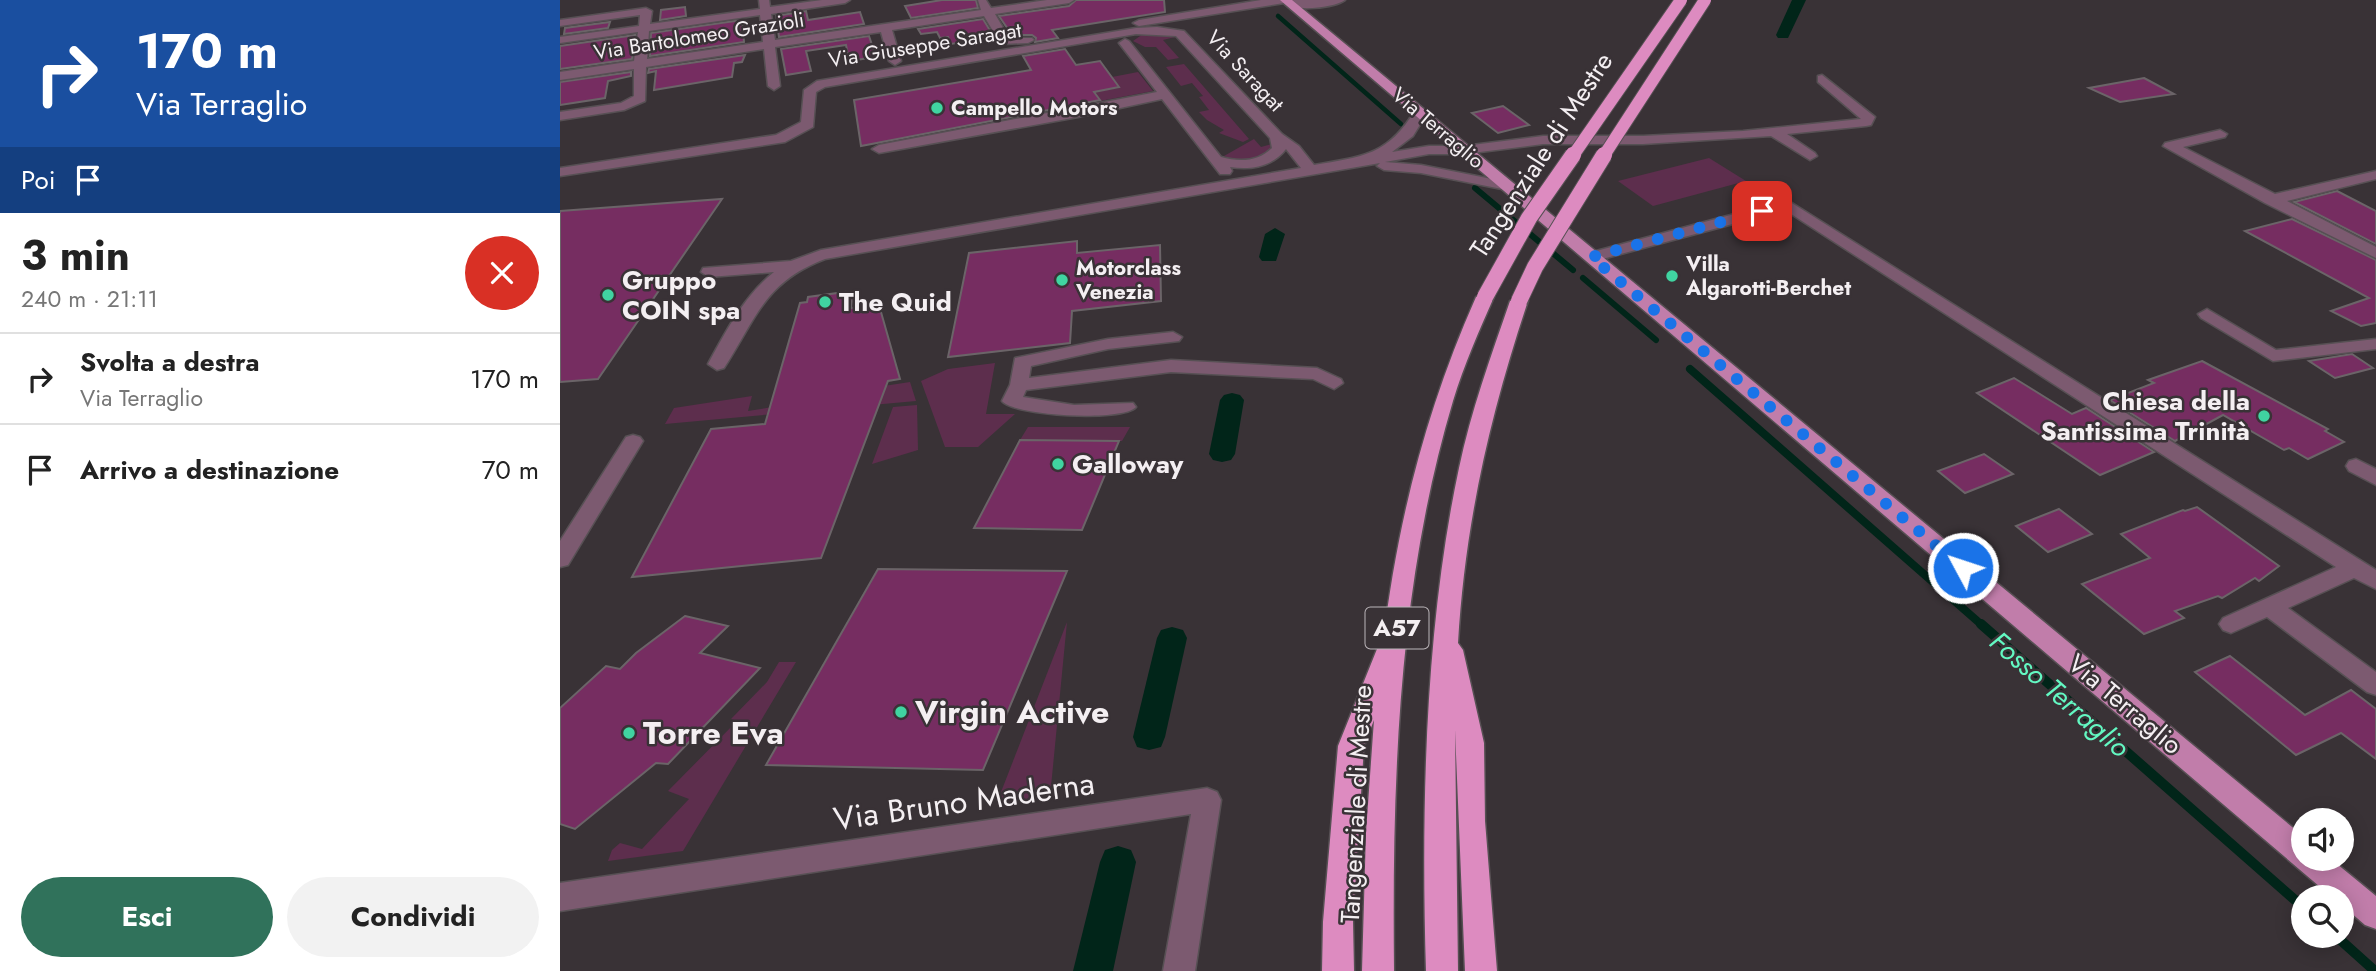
<!DOCTYPE html>
<html lang="it">
<meta charset="utf-8">
<style>
body{margin:0;font-family:Jost,sans-serif;background:#f2f2f2;color:#222;height:100vh;display:flex;flex-direction:column;font-size:26px;white-space:nowrap}
*{box-sizing:border-box;margin:0}
p{font-size:23px;color:#767676}
.icon{flex:none;width:38px;height:38px;fill:none;stroke:currentColor;stroke-width:2;stroke-linecap:round;stroke-linejoin:round}
.map{position:relative;flex:1;overflow:hidden}
.drawer{display:flex;flex-direction:column;background:#fff;width:560px}
.drawer>*{flex:none}
.banner{background:#1a4fa0;color:#fff;overflow:hidden}
.controls{position:absolute;left:1731px;top:808px;display:grid;gap:14px}
.controls a{display:grid;place-items:center;width:63px;height:63px;border-radius:50%;background:#fff;box-shadow:0 4px 18px #0003;font-size:35px}
.pin{position:absolute;display:grid;place-items:center;width:60px;height:60px;color:#fff;margin:-30px;border-radius:14px;box-shadow:0 4px 10px #0006}
.me{position:absolute;width:77px;margin:-38px;rotate:310deg;stroke-linejoin:round;filter:drop-shadow(0 0 5px #0008)}
.turn{display:flex;align-items:center;gap:24px;height:147px;padding:0 21px;font-size:32px}
.turn .icon{width:91px;height:91px;stroke-width:2.5}
.turn b{display:block;font-size:49px;line-height:60px}
.then{display:flex;align-items:center;height:66px;padding:0 21px;background:#0003;gap:14px;font-size:26px}
.round{display:grid;place-items:center;flex:none;width:74px;height:74px;border-radius:37px;background:#f2f2f2}
.summary{display:flex;align-items:center;justify-content:space-between;height:119px;padding:0 21px}
h1{font-size:42px;font-weight:700;line-height:52px}
.primary-button{display:flex;gap:14px;margin-top:auto;padding:14px 21px}
.primary-button a{flex:1;height:80px;border-radius:42px;background:#30725b;color:#fff;font-size:28px;font-weight:700;line-height:80px;text-align:center}
.primary-button a+a{background:#f2f2f2;color:#222}
ul{padding:0;list-style:none}
li{display:flex;align-items:center;gap:21px;height:91px;padding:0 21px;border-top:2px solid #e0e0e0}
li div{flex:1}
li b{display:block;font-size:26px}
li em{font-style:normal}
main{display:flex;flex:1;min-height:0}
.map>svg:first-child{display:block}
.green{fill:#5d2e4d}
.lines{fill:none;stroke-linecap:round;stroke-linejoin:round}
.stream-far3{stroke:#012519;stroke-width:4.5}
.stream-far2{stroke:#012519;stroke-width:6}
.stream-far1{stroke:#012519;stroke-width:8}
.stream{stroke:#012519;stroke-width:10}
.canal{fill:#012519;fill-rule:evenodd}
.building{fill:#762d61;stroke:#6b6468;stroke-width:2}
.minor-casing{stroke:#575054;stroke-width:3}
.major-casing{stroke:#575054;stroke-width:3}
.highway-casing{stroke:#575054;stroke-width:3}
.minor{fill:#7c5a70;fill-rule:evenodd}
.major{fill:#c17daa;fill-rule:evenodd}
.highway{fill:#dd8bc0;fill-rule:evenodd}
.highway-bridge-far1-casing{stroke:#575054;stroke-width:14;stroke-linecap:butt}
.highway-bridge-casing{stroke:#575054;stroke-width:18;stroke-linecap:butt}
.highway-bridge-far1{stroke:#dd8bc0;stroke-width:12}
.highway-bridge{stroke:#dd8bc0;stroke-width:16}
.route{stroke:#1a73e8;stroke-width:12;stroke-dasharray:0 21.6}
.poi-dot{fill:#40d4a1;stroke:#393236;stroke-width:2.5}
.labels{text-anchor:middle;stroke-width:5;stroke-linejoin:round;paint-order:stroke}
.far-street-label{font-size:21px;fill:#f4eff2;stroke:#393236}
.far-poi-label{font-size:21px;font-weight:bold;fill:#f4eff2;stroke:#393236;text-anchor:start}
.shield{fill:#393236;stroke:#bcb6ba;stroke-width:2}
.shield-label{font-size:24px;font-weight:bold;fill:#f4eff2}
.street-label{font-size:26px;fill:#f4eff2;stroke:#393236}
.poi-label{font-size:26px;font-weight:bold;fill:#f4eff2;stroke:#393236;text-anchor:start}
.water-label{font-size:28px;font-style:italic;fill:#63f8c2;stroke:#393236}
.near-poi-label{font-size:32px;font-weight:bold;fill:#f4eff2;stroke:#393236;text-anchor:start}
.near-street-label{font-size:32px;fill:#f4eff2;stroke:#393236}
</style>
<main>
<section class="drawer">
<div class="banner">
<div class="turn"><svg class="icon" aria-label="right" viewBox="0 0 24 24"><path d="M7 20v-9h11M14 6l5 5-5 5"/></svg><div><b>170 m</b>Via Terraglio</div></div>
<div class="then">Poi<svg class="icon" aria-label="arrive" viewBox="0 0 24 24"><path d="M6 21V4h12l-3 4 3 4H6"/></svg></div>
</div>
<div class="summary"><div><h1>3 min</h1><p>240 m · 21:11</p></div><a class="round" style="background:#d93025;color:#fff"><svg class="icon" aria-label="close" viewBox="0 0 24 24"><path d="M6 6l12 12M18 6L6 18"/></svg></a></div>
<ul>
<li><svg class="icon" aria-label="right" viewBox="0 0 24 24"><path d="M7 20v-9h11M14 6l5 5-5 5"/></svg><div><b>Svolta a destra</b><p>Via Terraglio</p></div><em>170 m</em></li>
<li><svg class="icon" aria-label="arrive" viewBox="0 0 24 24"><path d="M6 21V4h12l-3 4 3 4H6"/></svg><div><b>Arrivo a destinazione</b></div><em>70 m</em></li>
</ul>
<div class="primary-button"><a>Esci</a><a>Condividi</a></div>
</section>
<div class="map">
<svg width="1816" height="971" viewBox="0 0 1816 971">
<rect width="100%" height="100%" fill="#393236"/>
<g class="green">
<path d="M583,34H611L615,37L603,40L619,58L608,60L596,47H585L573,41Z"/>
<path d="M624,64L689,139L683,142L659,133L664,130L647,120L639,112L649,110L639,97L643,96L632,83L621,86L606,67Z"/>
<path d="M578,72L593,91L540,101L534,92L559,88L552,77Z"/>
<path d="M694,139L701,147L712,144L715,149C703,163 679,162 664,156Z"/>
<path d="M1149,158L1186,181L1093,206L1058,181Z"/>
<path d="M435,363L426,414H455L418,447H385L361,381L388,369Z"/>
<path d="M350,382L356,401L105,424L114,408L192,396L188,411L231,404L232,400Z"/>
<path d="M357,405L358,450L312,464L333,407Z"/>
<path d="M468,427H570L562,441L460,440Z"/>
<path d="M507,622L490,797L436,805Z"/>
<path d="M219,662H236L123,851L48,861L52,850L60,843L82,849L129,799L108,791L177,721L171,719L207,682Z"/>
</g>
<g class="lines">
<path class="stream-far3" d="M718,16L841,124"/>
<g class="stream-far2">
<path d="M915,188L1013,270"/>
<path d="M1023,278L1096,340"/>
</g>
<path class="stream-far1" d="M1130,369L1423,626"/>
<g class="stream">
<path d="M1421,624L1743,907"/>
<path d="M1776,936L1815,971"/>
</g>
<g class="canal">
<path d="M1232,0H1246L1228,38H1218L1216,35Z"/>
<path d="M715,228L725,234L716,261H702L699,257L705,234Z"/>
<path d="M672,393L680,395L684,400L675,454L671,460L662,462L653,460L649,454L660,400L664,395Z"/>
<path d="M612,627L623,630L627,638L605,737L601,747L589,750L577,747L573,737L597,638L601,630Z"/>
<path d="M558,846L571,850L576,862L553,971H513L540,862L545,850Z"/>
</g>
</g>
<g class="building">
<path d="M382,0H416L418,8L351,18L345,6Z"/>
<path d="M516,0H604L605,12L492,30L498,38L475,42L476,38L472,35H452L439,16L509,6Z"/>
<path d="M125,7L126,16L100,20L101,10Z"/>
<path d="M246,11L248,20L300,12L304,24L219,37L216,16Z"/>
<path d="M423,19L434,37L391,44L388,37L380,38L377,32L361,34L358,29Z"/>
<path d="M182,20L184,42L90,56L91,33Z"/>
<path d="M50,22L48,28L4,34L5,28Z"/>
<path d="M75,35L72,59L0,69V46Z"/>
<path d="M309,36L316,57L289,61L286,45L246,51L251,71L226,75L221,49Z"/>
<path d="M505,49L516,65L540,61L559,87L534,92L540,100L301,146L294,100L471,70L463,56Z"/>
<path d="M185,55L182,62L174,63L172,77L94,90L96,71L88,73L89,69Z"/>
<path d="M71,72V76L48,81L45,98L0,105V82Z"/>
<path d="M1584,78L1614,94L1560,102L1529,88Z"/>
<path d="M943,106L969,125L938,133L912,113Z"/>
<path d="M1777,191L1816,211V244L1734,202Z"/>
<path d="M162,199L38,379L0,382V211Z"/>
<path d="M1732,219L1816,260V323L1801,326L1771,311L1809,298L1685,231Z"/>
<path d="M517,241V253L600,245L601,301L512,311L510,343L388,357L409,253Z"/>
<path d="M285,292L284,296L293,295L291,308L319,305L340,379L328,381L261,558L72,577L151,429L205,424L240,303L247,302L248,297Z"/>
<path d="M1792,354L1813,368L1775,378L1749,361Z"/>
<path d="M1642,361L1768,429L1765,431L1784,442L1748,459L1729,448L1724,450L1663,415L1615,441L1550,400L1594,383L1588,380Z"/>
<path d="M1454,378L1512,414L1526,408L1594,452L1540,475L1417,393Z"/>
<path d="M460,440L559,441L522,530L414,528Z"/>
<path d="M1424,454L1453,474L1405,493L1378,471Z"/>
<path d="M1637,507L1719,566L1699,581L1695,578L1662,598L1658,596L1615,611L1624,618L1584,634L1522,584L1590,558L1561,534L1623,510L1625,511Z"/>
<path d="M1499,509L1532,534L1488,552L1456,526Z"/>
<path d="M318,569L507,571L423,770L206,765Z"/>
<path d="M125,616L168,626L140,653L200,668L108,764L96,763L15,829L0,824V708L46,666L60,669L76,653Z"/>
<path d="M1670,656L1745,715L1791,690L1816,709V759L1781,733L1736,755L1635,672Z"/>
</g>
<g class="lines">
<defs>
<g id="minor">
<path d="M199,0H209L210,7L262,0H290L285,3L211,14L215,40L421,10L418,0H426L431,8L487,0H514L509,3L435,14L449,38H472L474,40L468,43L441,44L424,16L332,30L341,61L335,65L329,61L321,32L215,47L220,86L214,90L208,86L204,49L86,67L85,101L64,110L0,120V112L61,103L74,96V69L0,80V72L74,61L78,32L0,43V37L79,26L80,15L0,26V20L86,8L92,11L90,24L200,9ZM200,15L203,42L87,59L89,31Z"/>
<path d="M701,0H785C774,8 734,12 724,3L579,26L573,23L579,20Z"/>
<path d="M597,27L624,31L722,134L739,146L754,165C802,157 829,155 855,110L860,109L867,113L853,136L832,152L869,146H904L983,136H1083L1183,131L1301,119L1258,82V76L1262,75L1315,117L1311,125L1306,126L1227,134L1255,153L1257,156L1250,160L1211,136L1083,144H983L904,154H869L825,162L861,165L947,182L954,186L947,190L861,173L824,170L817,166L820,163L265,259C204,282 196,319 164,368L157,370L148,364C166,331 184,296 214,272L149,277L141,272L143,268L231,261L261,250L741,168L726,149C712,167 691,170 670,167L672,171L670,174H660L602,99L518,117L319,153L312,149L319,145L597,92L559,43L565,39L569,41L661,157C679,162 698,162 712,148L710,138L616,36L576,34L265,87L256,92L253,127L225,142L0,176V168L216,135L241,122L244,90L257,81L576,28Z"/>
<path d="M1660,130L1667,134L1665,137L1623,147L1715,194L1816,171V179L1727,201L1816,247V258L1705,203L1603,146L1605,143Z"/>
<path d="M1227,200L1816,570V589L1794,578L1728,608L1816,672V695L1807,692L1707,617L1671,633L1663,630L1659,624L1663,618L1776,567L1225,210L1031,262L1023,257L1025,254Z"/>
<path d="M1647,309L1716,350L1816,339V349L1713,361L1641,318L1638,314Z"/>
<path d="M613,332L622,337L619,341L548,349L471,366L469,378L611,360L757,368L781,379L783,383L774,389L753,379L611,372L466,390L463,397L514,405L573,403L576,407C563,422 454,416 442,401L450,385L455,358L548,339Z"/>
<path d="M73,435L80,437L83,441L8,565L0,567V541L66,437Z"/>
<path d="M1796,459L1816,469V485L1789,471L1786,466L1789,461Z"/>
<path d="M647,788L657,792L661,800L635,971H603L631,814L0,911V883Z"/>
</g>
<path id="major" d="M720,0H732L1743,836V859H1771L1816,896V929L1805,925L1782,905V898H1773Z"/>
<g id="highway">
<path d="M925,292L934,297C919,331 904,365 893,401C838,585 832,781 834,971H802L806,832L814,720L804,746L793,922L794,971H762L763,922L778,746L817,649L823,642C838,519 866,410 916,297Z"/>
<path d="M959,296L968,301C930,415 905,523 898,643L903,650L924,743L925,821L937,971H905L895,730L898,971H866C861,809 865,627 899,468C911,411 931,356 950,301Z"/>
</g>
</defs>
<use href="#minor" class="minor-casing"/>
<use href="#major" class="major-casing"/>
<use href="#highway" class="highway-casing"/>
<use href="#minor" class="minor"/>
<use href="#major" class="major"/>
<use href="#highway" class="highway"/>
<defs>
<g id="highway-bridge-far1">
<path d="M1012,157L1121,0"/>
<path d="M1043,157L1145,0"/>
</g>
<g id="highway-bridge">
<path d="M925,297L969,218L1013,155"/>
<path d="M959,301L975,267L1044,155"/>
</g>
</defs>
<use href="#highway-bridge-far1" class="highway-bridge-far1-casing"/>
<use href="#highway-bridge" class="highway-bridge-casing"/>
<use href="#highway-bridge-far1" class="highway-bridge-far1"/>
<use href="#highway-bridge" class="highway-bridge"/>
</g>
<g class="lines">
<path class="route" d="M1202,211L1031,257L1403,568"/>
</g>
<g class="poi-dot">
<circle cx="377" cy="108" r="7"/>
<circle cx="1112" cy="276" r="7"/>
<circle cx="502" cy="280" r="7"/>
<circle cx="48" cy="295" r="7"/>
<circle cx="265" cy="302" r="7"/>
<circle cx="1704" cy="416" r="7"/>
<circle cx="498" cy="464" r="7"/>
<circle cx="341" cy="712" r="7"/>
<circle cx="69" cy="733" r="7"/>
</g>
<g class="labels">
<g class="far-street-label">
<text transform="translate(139 36) rotate(-9)" y="7">Via Bartolomeo Grazioli</text>
<text transform="translate(365 45) rotate(-9)" y="7">Via Giuseppe Saragat</text>
<text transform="translate(685 71) rotate(47)" y="7">Via Saragat</text>
<text transform="translate(878 128) rotate(40)" y="7">Via Terraglio</text>
</g>
<g class="far-poi-label">
<text x="391" y="115">Campello Motors</text>
<text x="1126" y="271">Villa<tspan x="1126" dy="24">Algarotti-Berchet</tspan></text>
<text x="516" y="275">Motorclass<tspan x="516" dy="24">Venezia</tspan></text>
</g>
<rect class="shield" x="805.5" y="607.5" width="63" height="41" rx="5"/>
<g class="shield-label">
<text x="837" y="636">A57</text>
</g>
<g class="street-label">
<text transform="translate(981 155) rotate(-57)" y="9">Tangenziale di Mestre</text>
<text transform="translate(1565 704) rotate(40)" y="9">Via Terraglio</text>
<text transform="translate(796 804) rotate(-87)" y="9">Tangenziale di Mestre</text>
</g>
<g class="poi-label">
<text x="62" y="289">Gruppo<tspan x="62" dy="30">COIN spa</tspan></text>
<text x="279" y="311">The Quid</text>
<text x="1690" y="410" text-anchor="end">Chiesa della<tspan x="1690" dy="30">Santissima Trinità</tspan></text>
<text x="512" y="473">Galloway</text>
</g>
<g class="water-label">
<text transform="translate(1500 694) rotate(41)" y="10">Fosso Terraglio</text>
</g>
<g class="near-poi-label">
<text x="355" y="723">Virgin Active</text>
<text x="83" y="744">Torre Eva</text>
</g>
<g class="near-street-label">
<text transform="translate(404 801) rotate(-8)" y="11">Via Bruno Maderna</text>
</g>
</g>
</svg>
<div class="controls">
<a><svg class="icon" aria-label="sound" viewBox="0 0 24 24"><path d="M4 9h4l5-4v14l-5-4H4zM17 9q2 3 0 6"/></svg></a>
<a><svg class="icon" aria-label="search" viewBox="0 0 24 24"><circle cx="10" cy="10" r="6"/><path d="M15 15l6 6"/></svg></a>
</div>
<div class="pin" style="left:1202px;top:211px;background:#d93025"><svg class="icon" aria-label="arrive" viewBox="0 0 24 24"><path d="M6 21V4h12l-3 4 3 4H6"/></svg></div>
<svg class="me" style="left:1403px;top:568px" viewBox="-20 -20 40 40"><circle r="17" fill="#1a73e8" stroke="#fff" stroke-width="3"/><path d="M0-11L8 9 0 5-8 9z" fill="#fff"/></svg>
</div>
</main>
